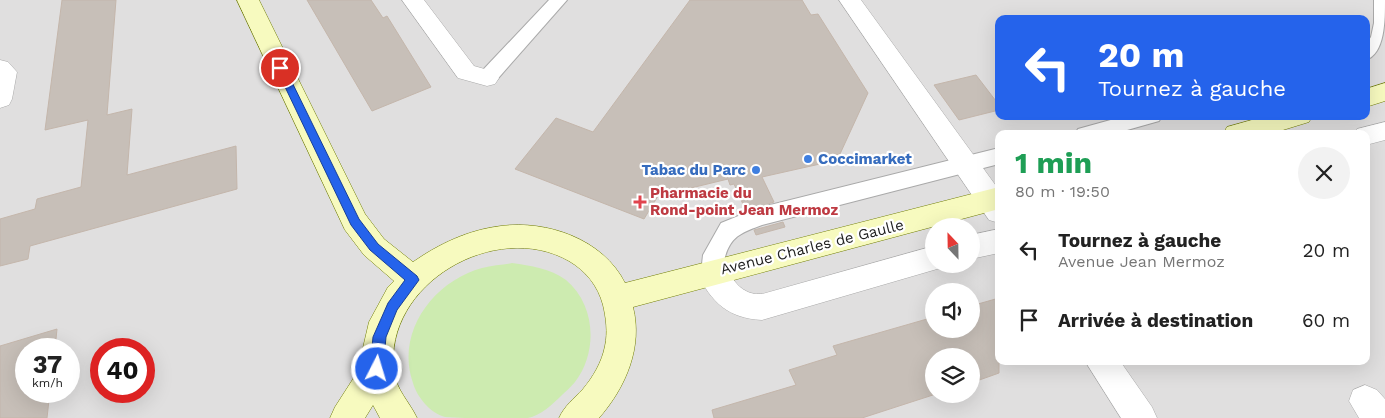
<!DOCTYPE html>
<html lang="fr">
<meta charset="utf-8">
<style>
body{margin:0;font-family:"Work Sans",sans-serif;background:#f2f2f2;color:#222;height:100vh;display:flex;flex-direction:column;font-size:19px;white-space:nowrap}
*{box-sizing:border-box;margin:0}
p{font-size:16px;color:#767676}
.icon{flex:none;width:28px;height:28px;fill:none;stroke:currentColor;stroke-width:2;stroke-linecap:round;stroke-linejoin:round}
.map{position:relative;flex:1;overflow:hidden}
.side{position:absolute;left:995px;top:130px;width:375px;height:235px;display:flex;flex-direction:column;background:#fff;border-radius:10px;box-shadow:0 5px 20px #0002}
.side>*{flex:none}
.guide{position:absolute;left:995px;top:15px;width:375px;height:105px;border-radius:10px;box-shadow:0 5px 20px #0002;background:#2563eb;color:#fff;overflow:hidden}
.needle{width:32px;rotate:338deg}
.buttons{position:absolute;left:925px;top:218px;display:grid;gap:10px}
.buttons a{display:grid;place-items:center;width:55px;height:55px;border-radius:50%;background:#fff;box-shadow:0 5px 20px #0002;font-size:25px}
.speed{position:absolute;left:15px;top:338px;display:flex;gap:10px;font-size:25px;font-weight:700;text-align:center}
.speed>*{display:grid;place-content:center;width:65px;height:65px;border-radius:50%;background:#fff;box-shadow:0 5px 20px #0002;line-height:1}
.speed small{font-size:12px;font-weight:400}
.speed .limit{border:8px solid #d22;background:#fff;color:#111}
.pin{position:absolute;display:grid;place-items:center;width:42px;height:42px;color:#fff;margin:-21px;border:2px solid #fff;border-radius:50%;box-shadow:0 1px 5px #0007}
.me{position:absolute;width:55px;margin:-28px;rotate:5deg;stroke-linejoin:round;filter:drop-shadow(0 0 4px #0008)}
.turn{display:flex;align-items:center;gap:18px;height:105px;padding:0 20px;font-size:22px}
.turn .icon{width:65px;height:65px;stroke-width:2.5}
.turn b{display:block;font-size:35px;line-height:42px}
.round{display:grid;place-items:center;flex:none;width:52px;height:52px;border-radius:26px;background:#f2f2f2}
.headline{display:flex;align-items:center;justify-content:space-between;height:85px;padding:0 20px}
h1{font-size:30px;font-weight:700;line-height:38px;color:#1e9e55}
ul{padding:0;list-style:none}
li{display:flex;align-items:center;gap:15px;height:70px;padding:0 20px}
li div{flex:1}
li b{display:block;font-size:19px}
li em{font-style:normal}
.map>svg:first-child{display:block}
.residential{fill:#e0dfdf;fill-rule:evenodd}
.grass{fill:#cdebb0}
.building{fill:#c7bfb8;stroke:#c4b6ab}
.lines{fill:none;stroke-linecap:round;stroke-linejoin:round}
.lane-casing{stroke:#a9a9a9;stroke-width:2}
.street-casing{stroke:#a9a9a9;stroke-width:1}
.secondary-casing{stroke:#707d05;stroke-width:1}
.lane{fill:#fff;fill-rule:evenodd}
.street{fill:#fff;fill-rule:evenodd}
.secondary{fill:#f7fabf;fill-rule:evenodd}
.route{fill:#2563eb;stroke:#184099}
.shop-dot{fill:#3f7fe0;stroke:#fff;stroke-width:2}
.health-dot{fill:#e0444e;stroke:#fff;stroke-width:2}
.labels{text-anchor:middle;stroke-width:4.5;stroke-linejoin:round;paint-order:stroke}
.shop-label{font-size:15px;font-weight:bold;fill:#366cbe;stroke:#fff;text-anchor:start}
.health-label{font-size:15px;font-weight:bold;fill:#be3a42;stroke:#fff;text-anchor:start}
.street-label{font-size:15px;fill:#222;stroke:#fff}
</style>
<div class="map">
<svg width="1385" height="418" viewBox="0 0 1385 418">
<rect width="100%" height="100%" fill="#f2efe9"/>
<path class="residential" d="M0,0H1385V418H0ZM999,19H1366V116H999ZM999,134H1366V361H999ZM934,226H971V264H934ZM934,291H971V329H934ZM26,349H69V391H26ZM101,349H144V391H101ZM934,356H971V394H934Z"/>
<path class="grass" d="M512,263C531,266 550,268 566,280C596,305 598,352 575,382C571,387 566,391 562,395C553,404 540,416 528,418C515,418 499,418 486,418C474,418 456,418 445,417C430,413 417,397 413,383C395,332 434,281 482,268C492,265 503,265 512,263Z"/>
<g class="building">
<path d="M62,0H116L107,115L132,109L127,175L236,146L237,189L30,246L28,259L0,266V219L35,209L37,199L81,187L88,120L45,130Z"/>
<path d="M307,0H371L383,18L387,16L431,87L372,111Z"/>
<path d="M690,0H802L811,15L818,14L868,93L840,154L818,159L820,164L762,177L774,202L746,211L734,184L730,185L728,179L658,196L644,219L515,169L556,118L593,132Z"/>
<path d="M976,75L999,105V110L959,120L934,85Z"/>
<path d="M783,222L785,227L756,235L754,230Z"/>
<path d="M999,298V373L971,383V356H934V394H936L862,418H714L712,410L796,385L789,370L837,355L833,346L934,317V329H971V306Z"/>
<path d="M57,329L55,349H26V391H50L47,418H0V346Z"/>
</g>
<g class="lines">
<defs>
<g id="lane">
<path d="M549,0H567L494,83L487,84L480,83L478,78L480,73Z"/>
<path d="M1374,0H1385C1385,21 1385,53 1366,60V44L1371,37L1374,23Z"/>
<path d="M1125,116H1162L1159,121L1113,134H1075L1078,129Z"/>
<path d="M999,148V164L762,225C744,232 731,235 725,257C723,265 724,272 720,280L712,283L704,280L701,273L703,255L721,223L758,208Z"/>
</g>
<g id="street">
<path d="M402,0H424L474,66L495,72L499,78L495,84L487,86L458,78Z"/>
<path d="M839,0H861L999,190V223L989,220Z"/>
<path d="M0,60L8,62L17,72L12,99L9,105L0,108Z"/>
<path d="M1385,122V140L1366,145V134H1354L1357,129Z"/>
<path d="M999,229V253L971,259V235Z"/>
<path d="M934,246V264H946L944,267L762,320C728,318 712,303 697,273L702,264C730,254 726,281 746,291C751,294 757,294 762,294Z"/>
<path d="M1085,361H1120L1152,407L1157,418H1121Z"/>
<path d="M1365,385L1377,390L1385,399V418H1359L1349,401L1353,390Z"/>
</g>
<g id="secondary">
<path d="M237,0H259L365,214L384,239L413,262C439,244 468,230 501,226C547,220 603,239 625,283L999,187V209L633,307C643,347 626,387 599,418H559C565,405 574,399 583,389C593,377 602,362 605,346C608,332 606,318 603,305C598,286 586,271 569,261C496,219 383,284 394,371C396,390 409,401 417,418H380L373,405L365,418H330L335,407L362,365V352L369,322L388,287L394,281L364,255L345,230Z"/>
<path d="M1385,83V101L1366,107V89Z"/>
<path d="M1266,116H1312L1309,122L1270,134H1223L1227,127Z"/>
</g>
</defs>
<use href="#lane" class="lane-casing"/>
<use href="#street" class="street-casing"/>
<use href="#secondary" class="secondary-casing"/>
<use href="#lane" class="lane"/>
<use href="#street" class="street"/>
<use href="#secondary" class="secondary"/>
</g>
<path class="route" d="M280,65L285,68L359,219L378,244L417,276L419,280L397,310L386,337L383,369L381,373L377,375L372,373L370,369L373,337L388,303L405,280L370,250L351,225L276,68Z"/>
<g class="shop-dot">
<circle cx="808" cy="159" r="5"/>
<circle cx="756" cy="170" r="5"/>
</g>
<path class="health-dot" d="M637.5 194.5h5v5h5v5h-5v5h-5v-5h-5v-5h5z"/>
<g class="labels">
<g class="shop-label">
<text x="818" y="164">Coccimarket</text>
<text x="746" y="175" text-anchor="end">Tabac du Parc</text>
</g>
<g class="health-label">
<text x="650" y="198">Pharmacie du<tspan x="650" dy="17">Rond-point Jean Mermoz</tspan></text>
</g>
<g class="street-label">
<text transform="translate(812 247) rotate(-14)" y="5">Avenue Charles de Gaulle</text>
</g>
</g>
</svg>
<div class="buttons">
<a><svg class="needle" viewBox="-14 -14 28 28"><path d="M0-13l5 13h-10z" fill="#e53935"/><path d="M0 13l5-13h-10z" fill="#767676"/></svg></a>
<a><svg class="icon" aria-label="sound" viewBox="0 0 24 24"><path d="M4 9h4l5-4v14l-5-4H4zM17 9q2 3 0 6"/></svg></a>
<a><svg class="icon" aria-label="layers" viewBox="0 0 24 24"><path d="M12 4l9 5-9 5-9-5zM3 14l9 5 9-5"/></svg></a>
</div>
<div class="speed"><div>37<small>km/h</small></div><div class="limit">40</div></div>
<div class="pin" style="left:280px;top:68px;background:#d93025"><svg class="icon" aria-label="arrive" viewBox="0 0 24 24"><path d="M6 21V4h12l-3 4 3 4H6"/></svg></div>
<svg class="me" style="left:377px;top:369px" viewBox="-20 -20 40 40"><circle r="17" fill="#2563eb" stroke="#fff" stroke-width="3"/><path d="M0-11L8 9 0 5-8 9z" fill="#fff"/></svg>
<div class="guide">
<div class="turn"><svg class="icon" aria-label="left" viewBox="0 0 24 24"><path d="M17 20v-9H6M10 6l-5 5 5 5"/></svg><div><b>20 m</b>Tournez à gauche</div></div>
</div>
<section class="side">
<div class="headline"><div><h1>1 min</h1><p>80 m · 19:50</p></div><a class="round"><svg class="icon" aria-label="close" viewBox="0 0 24 24"><path d="M6 6l12 12M18 6L6 18"/></svg></a></div>
<ul>
<li><svg class="icon" aria-label="left" viewBox="0 0 24 24"><path d="M17 20v-9H6M10 6l-5 5 5 5"/></svg><div><b>Tournez à gauche</b><p>Avenue Jean Mermoz</p></div><em>20 m</em></li>
<li><svg class="icon" aria-label="arrive" viewBox="0 0 24 24"><path d="M6 21V4h12l-3 4 3 4H6"/></svg><div><b>Arrivée à destination</b></div><em>60 m</em></li>
</ul>
</section>
</div>
